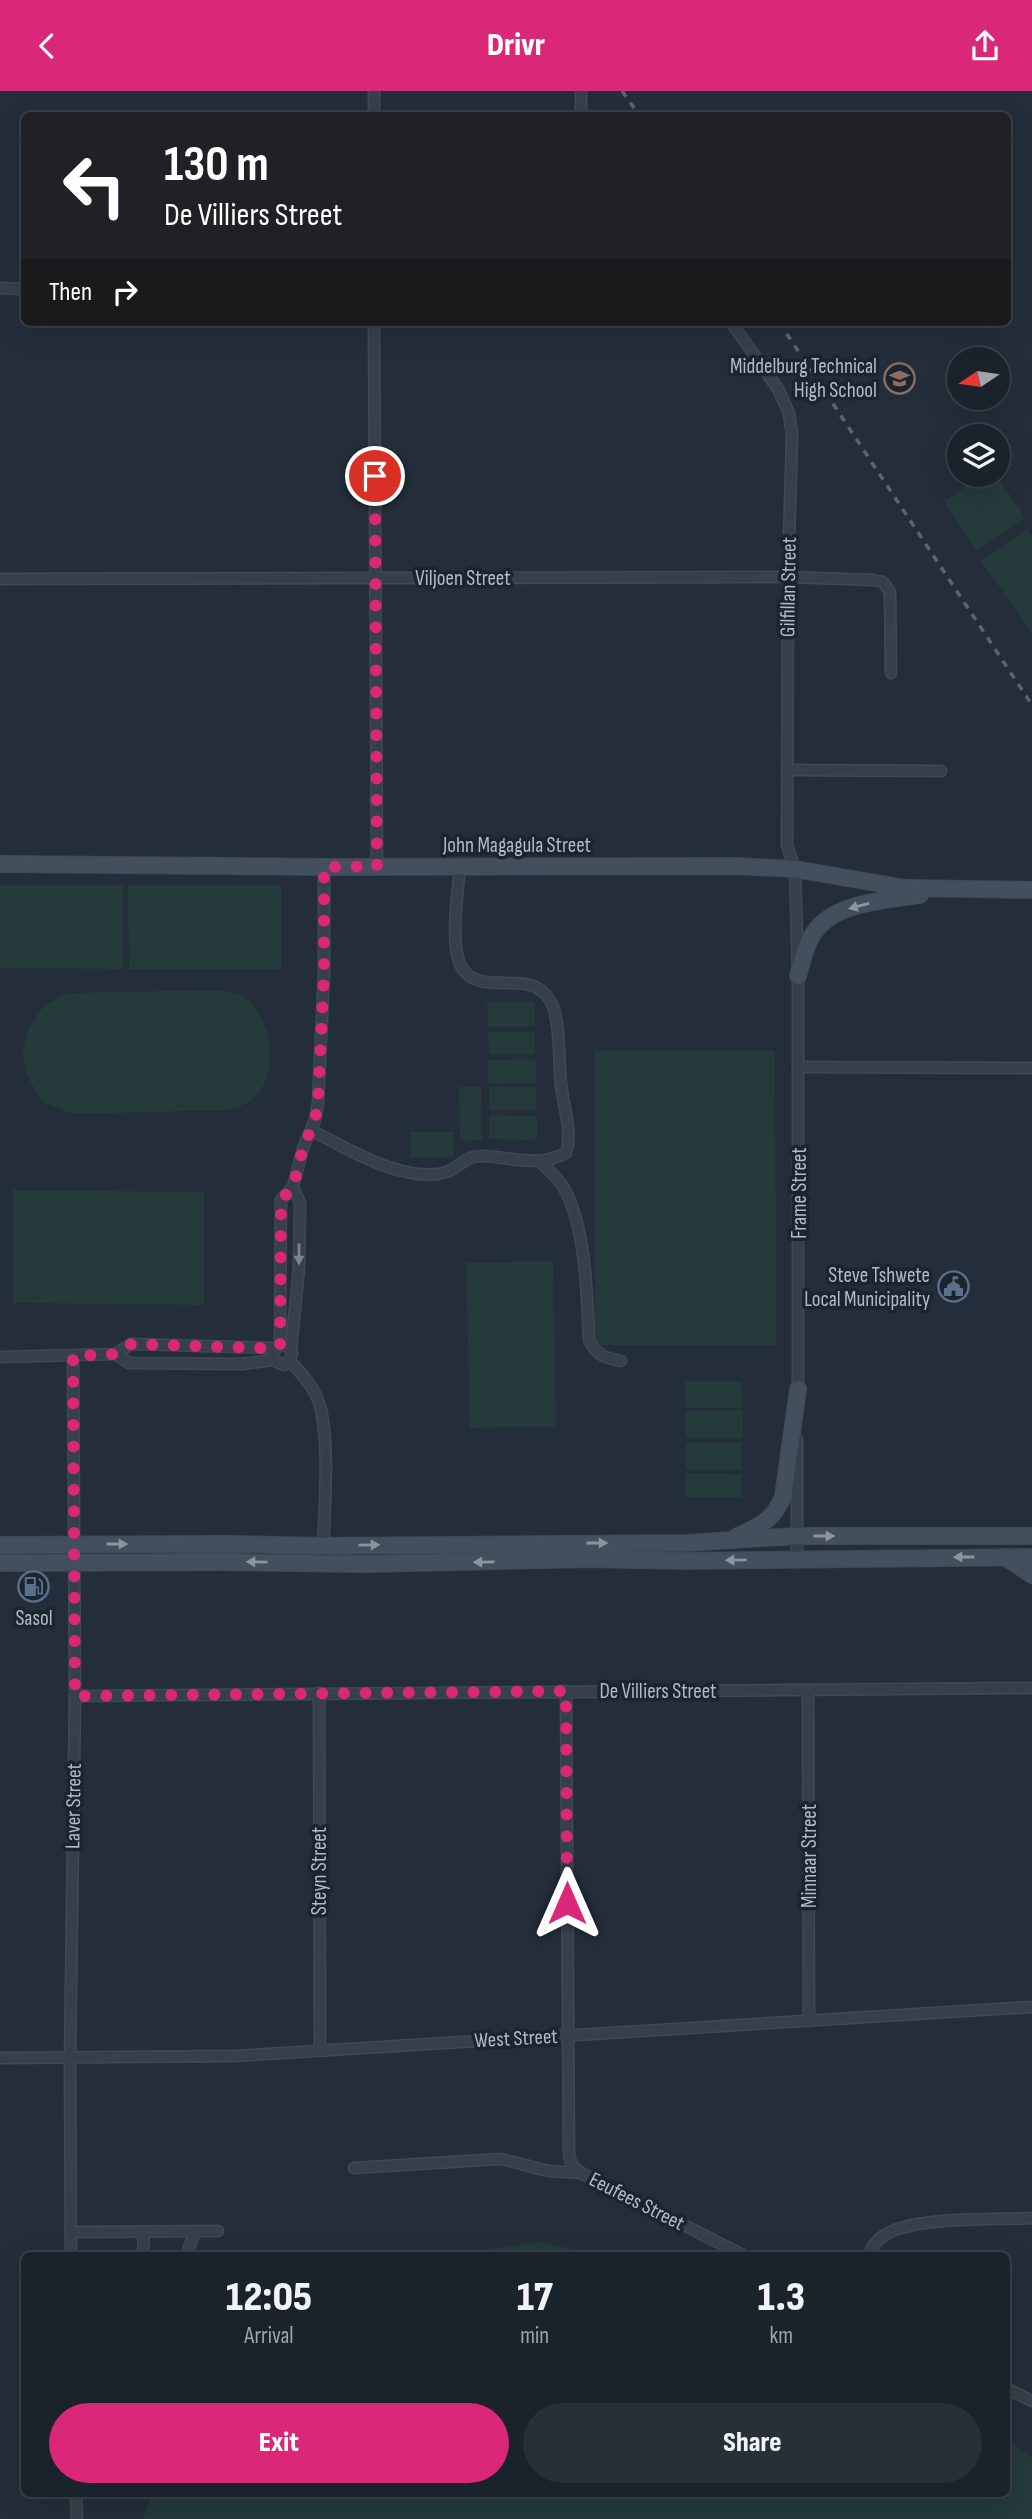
<!DOCTYPE html>
<style>
body{margin:0;font-family:"Sofia Sans Condensed",sans-serif;background:#272f38;color:#f1f3f6;height:100vh;display:flex;flex-direction:column;font-size:26px;white-space:nowrap}
*{box-sizing:border-box;margin:0}
p{font-size:23px;color:#9fa4a9}
.icon{flex:none;width:38px;height:38px;fill:none;stroke:currentColor;stroke-width:2;stroke-linecap:round;stroke-linejoin:round}
.map{position:relative;flex:1;overflow:hidden}
.side{position:absolute;left:21px;top:2161px;width:989px;height:245px;display:flex;flex-direction:column;background:#1a222c;border-radius:10px;box-shadow:0 7px 28px #0002,0 0 0 2px #383f48}
.side>*{flex:none}
.top-card{position:absolute;left:21px;top:21px;width:990px;height:214px;border-radius:10px;box-shadow:0 7px 28px #0002,0 0 0 2px #383f48;background:#202124;color:#fff;overflow:hidden}
.needle{width:46px;rotate:257deg}
.tools{position:absolute;left:947px;top:256px;display:grid;gap:14px}
.tools a{display:grid;place-items:center;width:63px;height:63px;border-radius:50%;background:#1a222c;box-shadow:0 7px 28px #0002,0 0 0 2px #383f48;font-size:35px}
.pin{position:absolute;display:grid;place-items:center;width:60px;height:60px;color:#fff;margin:-30px;border:4px solid #fff;border-radius:50%;box-shadow:0 2px 7px #0007}
.me{position:absolute;width:77px;margin:-38px;rotate:0deg;stroke-linejoin:round;filter:drop-shadow(0 0 5px #0008)}
.turn{display:flex;align-items:center;gap:24px;height:147px;padding:0 28px;font-size:32px}
.turn .icon{width:91px;height:91px;stroke-width:2.5}
.turn b{display:block;font-size:49px;line-height:60px}
.then{display:flex;align-items:center;height:66px;padding:0 28px;background:#0003;gap:14px;font-size:26px}
.eta{display:flex;justify-content:space-evenly;align-items:center;height:119px;text-align:center}
.eta b{font-size:42px;font-weight:800;line-height:49px}
.cta{display:flex;gap:14px;margin-top:auto;padding:14px 28px}
.cta a{flex:1;height:80px;border-radius:42px;background:#db2777;color:#fff;font-size:28px;font-weight:800;line-height:80px;text-align:center}
.cta a+a{background:#272f38;color:#f1f3f6}
header{display:flex;justify-content:space-between;align-items:center;height:91px;padding:0 28px;background:#db2777;color:#fff;font-size:32px;font-weight:800}
.map>svg:first-child{display:block}
.green{fill:#243a3b}
.lines{fill:none;stroke-linecap:round;stroke-linejoin:round}
.street-casing{stroke:#3f4953;stroke-width:13}
.secondary-casing{stroke:#3f4953;stroke-width:18}
.street{stroke:#36404a;stroke-width:10}
.secondary{stroke:#444f5d;stroke-width:16}
.rail{stroke:#586471;stroke-width:3.5;stroke-dasharray:7 7;stroke-linecap:butt}
.oneway{fill:#8b95a1}
.oneway2{fill:#7a838e}
.route{stroke:#db2777;stroke-width:12;stroke-dasharray:0 21.6}
.labels{text-anchor:middle;stroke-width:7;stroke-linejoin:round;paint-order:stroke}
.poi-label{font-size:21px;fill:#b1bac6;stroke:#1b252f;text-anchor:end}
.street-label{font-size:21px;fill:#b1bac6;stroke:#1b252f}
</style>
<header><svg class="icon" aria-label="back" viewBox="0 0 24 24"><path d="M15 5l-7 7 7 7"/></svg>Drivr<svg class="icon" aria-label="share" viewBox="0 0 24 24"><path d="M12 15V3M7 8l5-5 5 5M5 13v7h14v-7"/></svg></header>
<div class="map">
<svg width="1032" height="2428" viewBox="0 0 1032 2428">
<rect width="100%" height="100%" fill="#232e3a"/>
<g class="green">
<path d="M985,383H996L1025,427L976,459L944,410Z"/>
<path d="M1027,438L1032,445V542L981,470Z"/>
<path d="M0,794H123V878L0,877Z"/>
<path d="M128,795H281V879L129,878Z"/>
<path d="M218,899C225,901 237,902 244,906C272,926 280,978 257,1004C249,1013 238,1016 228,1019L73,1023L42,1011L26,983L22,961L29,938L44,914L68,902Z"/>
<path d="M487,911H535V935H488Z"/>
<path d="M488,941H535V963H489Z"/>
<path d="M595,960H775L776,1254H595Z"/>
<path d="M536,968V992L488,993V969Z"/>
<path d="M459,996H481L482,1049L460,1050Z"/>
<rect x="489" y="996" width="47" height="23"/>
<path d="M489,1024L537,1025V1049L489,1048Z"/>
<rect x="410" y="1041" width="44" height="25"/>
<path d="M13,1099L204,1101V1214L13,1212Z"/>
<path d="M553,1170L556,1335L470,1337L466,1172Z"/>
<path d="M685,1291H742L743,1317H686Z"/>
<path d="M743,1319V1347H686L685,1320Z"/>
<path d="M686,1351L742,1352V1379H686Z"/>
<path d="M685,1382L742,1383V1406H685Z"/>
<path d="M543,2151L601,2165H430Z"/>
<path d="M1006,2349L1032,2366V2428H143L152,2403H1006Z"/>
</g>
<g class="lines">
<defs>
<g id="street">
<path d="M374,24V0"/>
<path d="M581,24V0"/>
<path d="M0,197L24,198"/>
<path d="M374,231L377,775"/>
<path d="M731,231L778,298L789,322L792,344L788,486L787,754L795,778L798,885V1304"/>
<path d="M0,488L788,486L873,489L883,491L890,501L891,582"/>
<path d="M787,679L941,680"/>
<path d="M798,976L1032,977"/>
<path d="M312,1040C349,1058 395,1088 438,1083C457,1081 464,1064 482,1065C512,1066 537,1077 566,1062C573,1040 563,1016 561,993C558,968 561,943 554,918C552,912 547,904 542,900C521,882 478,904 462,877C449,855 458,801 460,776"/>
<path d="M540,1071C549,1079 559,1088 565,1099C586,1139 587,1204 589,1249C596,1264 605,1267 621,1270"/>
<path d="M280,1254L288,1255L292,1262L290,1270L284,1274L273,1269L272,1262L280,1254L281,1109L293,1096"/>
<path d="M291,1258L299,1177L300,1112L293,1096L303,1057L315,1029L318,1011L324,882V776"/>
<path d="M115,1263L129,1272L242,1273L273,1269"/>
<path d="M0,1266L115,1263L131,1253L275,1257"/>
<path d="M290,1270C302,1283 315,1297 320,1315C331,1357 323,1427 323,1473"/>
<path d="M797,1348V1467"/>
<path d="M566,1600L569,2065L572,2075L583,2083L745,2165"/>
<path d="M808,1600L809,1930"/>
<path d="M319,1602L320,1958"/>
<path d="M75,1605L1032,1597"/>
<path d="M0,1967L234,1965L1032,1916"/>
<path d="M354,2077L499,2068C517,2070 533,2078 551,2080C561,2082 570,2080 580,2082"/>
<path d="M70,2141L218,2140"/>
<path d="M71,2165L70,1968L75,1605L73,1265"/>
<path d="M143,2165L144,2141"/>
<path d="M186,2165L195,2140"/>
<path d="M868,2165C872,2156 876,2149 885,2144C914,2125 996,2129 1032,2127"/>
<path d="M1006,2297L1032,2310"/>
<path d="M76,2403L77,2428"/>
</g>
<g id="secondary">
<path d="M0,773L324,776L736,775L795,778L905,797L1032,799"/>
<path d="M798,885C802,871 805,855 813,843C834,810 886,810 920,804"/>
<path d="M736,1446C759,1435 772,1431 783,1406L798,1298"/>
<path d="M0,1454L227,1453L323,1455L686,1452L797,1445H1032"/>
<path d="M1005,1466L1032,1484"/>
<path d="M0,1472L227,1471L366,1473L589,1468L686,1470L1032,1466"/>
</g>
</defs>
<use href="#street" class="street-casing"/>
<use href="#secondary" class="secondary-casing"/>
<use href="#street" class="street"/>
<use href="#secondary" class="secondary"/>
<g class="rail">
<path d="M622,0L639,24"/>
<path d="M779,231L1032,614"/>
</g>
</g>
<defs><path id="oneway-solid" d="M-6-.8H1V-3.2L6.5 0L1 3.2V.8H-6Z" transform="scale(1.75)"/></defs>
<g class="oneway">
<use href="#oneway-solid" transform="translate(859 815) rotate(165)"/>
<use href="#oneway-solid" transform="translate(824 1445)"/>
<use href="#oneway-solid" transform="translate(597 1452)"/>
<use href="#oneway-solid" transform="translate(117 1453)"/>
<use href="#oneway-solid" transform="translate(369 1454) rotate(-1)"/>
<use href="#oneway-solid" transform="translate(964 1466) rotate(180)"/>
<use href="#oneway-solid" transform="translate(736 1469) rotate(179)"/>
<use href="#oneway-solid" transform="translate(257 1471) rotate(-179)"/>
<use href="#oneway-solid" transform="translate(484 1471) rotate(179)"/>
</g>
<use class="oneway2" href="#oneway-solid" transform="translate(299 1163) rotate(90)"/>
<g class="lines">
<path class="route" d="M375,385L377,775L324,776V882L318,1011L315,1029L303,1057L293,1096L281,1109L280,1254L275,1257H260L131,1253L115,1263L73,1265L75,1605L566,1600L567,1812"/>
</g>
<defs>
<symbol id="school-ring" viewBox="-11 -11 22 22"><circle r="9.5" fill="#1b252f" stroke="#8d6e63" stroke-width="1.5"/><path d="M0-5L7-2L0 1L-7-2ZM-4 1L0 2.5L4 1V4Q0 6-4 4Z" fill="#8d6e63"/></symbol>
<symbol id="civic-ring" viewBox="-11 -11 22 22"><circle r="9.5" fill="#1b252f" stroke="#5c6f8a" stroke-width="1.5"/><path d="M-.6-6.5H3V-4.5H.6V-3L4-1V1h2V6H-6V1h2V-1L-.6-3ZM-1.2 2.5V6h2.4V2.5Z" fill="#5c6f8a"/></symbol>
<symbol id="fuel-ring" viewBox="-11 -11 22 22"><circle r="9.5" fill="#1b252f" stroke="#5c6f8a" stroke-width="1.5"/><path d="M-5.5-6h7V0h2V4h1.3V-2.5L3-4.5l.8-.8L6-3V5H2.5V1h-1V6h-7ZM-4.2-4.7v3.2H.2V-4.7Z" fill="#5c6f8a"/></symbol>
</defs>
<g fill-rule="evenodd">
<use href="#school-ring" x="882" y="270" width="35" height="35"/>
<use href="#civic-ring" x="936" y="1178" width="35" height="35"/>
<use href="#fuel-ring" x="16" y="1478" width="35" height="35"/>
</g>
<g class="labels">
<g class="poi-label">
<text x="877" y="282">Middelburg Technical<tspan x="877" dy="24">High School</tspan></text>
<text x="930" y="1191">Steve Tshwete<tspan x="930" dy="24">Local Municipality</tspan></text>
<text x="34" y="1534" text-anchor="middle">Sasol</text>
</g>
<g class="street-label">
<text x="463" y="494">Viljoen Street</text>
<text transform="translate(788 496) rotate(-89)" y="7">Gilfillan Street</text>
<text x="517" y="761">John Magagula Street</text>
<text transform="translate(799 1102) rotate(-90)" y="7">Frame Street</text>
<text x="658" y="1607">De Villiers Street</text>
<text transform="translate(73 1715) rotate(-89)" y="7">Laver Street</text>
<text transform="translate(809 1765) rotate(-90)" y="7">Minnaar Street</text>
<text transform="translate(319 1780) rotate(-90)" y="7">Steyn Street</text>
<text transform="translate(516 1947) rotate(-3)" y="7">West Street</text>
<text transform="translate(637 2110) rotate(27)" y="7">Eeufees Street</text>
</g>
</g>
</svg>
<div class="tools">
<a><svg class="needle" viewBox="-14 -14 28 28"><path d="M0-13l5 13h-10z" fill="#e53935"/><path d="M0 13l5-13h-10z" fill="#9fa4a9"/></svg></a>
<a><svg class="icon" aria-label="layers" viewBox="0 0 24 24"><path d="M12 4l9 5-9 5-9-5zM3 14l9 5 9-5"/></svg></a>
</div>
<div class="pin" style="left:375px;top:385px;background:#d93025"><svg class="icon" aria-label="arrive" viewBox="0 0 24 24"><path d="M6 21V4h12l-3 4 3 4H6"/></svg></div>
<svg class="me" style="left:567px;top:1812px" viewBox="-20 -20 40 40"><path d="M0-17L14 15 0 8-14 15z" fill="#db2777" stroke="#fff" stroke-width="4"/></svg>
<div class="top-card">
<div class="turn"><svg class="icon" aria-label="left" viewBox="0 0 24 24"><path d="M17 20v-9H6M10 6l-5 5 5 5"/></svg><div><b>130 m</b>De Villiers Street</div></div>
<div class="then">Then<svg class="icon" aria-label="right" viewBox="0 0 24 24"><path d="M7 20v-9h11M14 6l5 5-5 5"/></svg></div>
</div>
<section class="side">
<div class="eta">
<div><b>12:05</b><p>Arrival</p></div>
<div><b>17</b><p>min</p></div>
<div><b>1.3</b><p>km</p></div>
</div>
<div class="cta"><a>Exit</a><a>Share</a></div>
</section>
</div>
